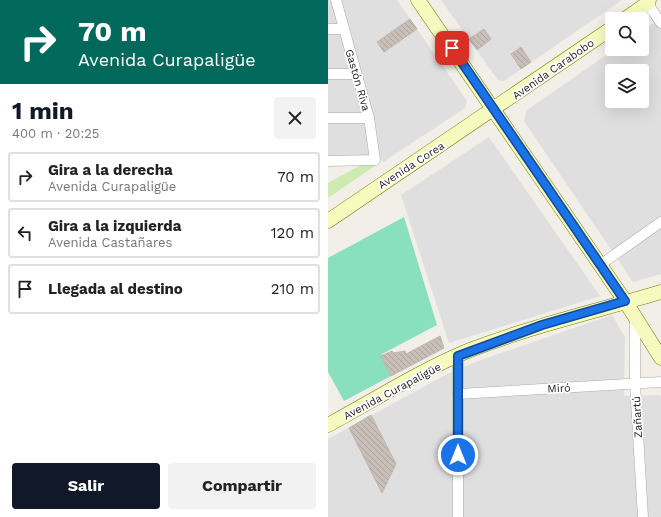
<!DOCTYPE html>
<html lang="es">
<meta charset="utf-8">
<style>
body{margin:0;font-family:"Work Sans",sans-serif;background:#f2f2f2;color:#222;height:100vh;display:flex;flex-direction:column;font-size:15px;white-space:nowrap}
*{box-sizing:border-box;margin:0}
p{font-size:13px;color:#767676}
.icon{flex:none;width:22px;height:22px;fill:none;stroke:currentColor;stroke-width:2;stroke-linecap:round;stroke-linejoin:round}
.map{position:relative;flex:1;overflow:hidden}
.sheet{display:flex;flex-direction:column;background:#fff;width:328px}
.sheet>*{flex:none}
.hud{background:#00695c;color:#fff;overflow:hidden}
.tools{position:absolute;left:277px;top:12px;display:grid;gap:8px}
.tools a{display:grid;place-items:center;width:44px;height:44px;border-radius:4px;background:#fff;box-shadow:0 4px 16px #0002;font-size:20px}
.pin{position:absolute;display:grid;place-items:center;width:34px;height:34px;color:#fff;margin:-17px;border-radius:8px;box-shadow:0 2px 6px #0006}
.me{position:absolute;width:44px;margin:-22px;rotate:0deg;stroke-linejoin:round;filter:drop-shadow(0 0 3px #0008)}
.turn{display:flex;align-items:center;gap:14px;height:84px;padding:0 12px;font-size:18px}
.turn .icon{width:52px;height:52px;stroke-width:2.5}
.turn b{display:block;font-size:28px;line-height:34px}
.round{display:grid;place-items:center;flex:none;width:42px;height:42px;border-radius:4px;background:#f2f2f2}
.headline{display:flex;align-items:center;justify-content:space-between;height:68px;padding:0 12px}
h1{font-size:24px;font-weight:700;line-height:30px;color:#111827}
.button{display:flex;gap:8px;margin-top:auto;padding:8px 12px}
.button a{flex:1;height:46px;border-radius:4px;background:#111827;color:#fff;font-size:16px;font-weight:700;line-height:46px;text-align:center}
.button a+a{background:#f2f2f2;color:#222}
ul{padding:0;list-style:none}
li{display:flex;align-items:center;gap:12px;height:50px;margin:0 8px 6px;padding:0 4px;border:2px solid #e0e0e0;border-radius:4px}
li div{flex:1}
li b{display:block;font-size:15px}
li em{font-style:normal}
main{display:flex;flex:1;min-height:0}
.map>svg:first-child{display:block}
.residential{fill:#e0dfdf;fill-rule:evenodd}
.grass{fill:#cdebb0}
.pitch{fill:#88e0be}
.building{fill:url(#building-back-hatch);stroke:#c4b6ab}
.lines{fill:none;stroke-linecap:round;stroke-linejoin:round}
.street-casing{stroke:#a9a9a9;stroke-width:11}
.secondary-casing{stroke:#707d05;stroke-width:15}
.street{stroke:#fff;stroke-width:10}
.secondary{stroke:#f7fabf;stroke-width:14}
.route-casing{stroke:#114b97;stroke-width:10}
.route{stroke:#1a73e8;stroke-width:7}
.labels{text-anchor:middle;stroke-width:3.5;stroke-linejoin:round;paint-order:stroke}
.street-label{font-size:11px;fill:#222;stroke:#fff}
</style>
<main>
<section class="sheet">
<div class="hud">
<div class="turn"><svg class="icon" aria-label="right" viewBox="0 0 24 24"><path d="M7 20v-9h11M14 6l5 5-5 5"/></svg><div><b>70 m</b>Avenida Curapaligüe</div></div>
</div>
<div class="headline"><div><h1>1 min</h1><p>400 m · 20:25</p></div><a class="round"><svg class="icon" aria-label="close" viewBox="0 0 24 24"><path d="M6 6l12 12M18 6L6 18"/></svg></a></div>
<ul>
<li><svg class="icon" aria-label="right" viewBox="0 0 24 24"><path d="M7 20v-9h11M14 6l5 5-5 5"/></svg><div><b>Gira a la derecha</b><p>Avenida Curapaligüe</p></div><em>70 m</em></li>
<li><svg class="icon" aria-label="left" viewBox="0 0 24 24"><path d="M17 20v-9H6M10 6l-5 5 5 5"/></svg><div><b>Gira a la izquierda</b><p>Avenida Castañares</p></div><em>120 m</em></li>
<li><svg class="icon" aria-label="arrive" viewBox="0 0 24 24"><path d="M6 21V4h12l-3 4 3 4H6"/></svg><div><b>Llegada al destino</b></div><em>210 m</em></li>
</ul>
<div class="button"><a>Salir</a><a>Compartir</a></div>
</section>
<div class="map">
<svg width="333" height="517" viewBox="0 0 333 517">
<defs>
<pattern id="building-back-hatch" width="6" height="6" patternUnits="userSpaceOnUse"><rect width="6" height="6" fill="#c7bfb8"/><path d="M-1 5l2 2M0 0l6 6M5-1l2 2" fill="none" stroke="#aba49e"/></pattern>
</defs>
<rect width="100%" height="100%" fill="#f2efe9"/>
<g class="residential">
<path d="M0,0H5L44,139V160L0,163Z"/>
<path d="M10,0H69L139,101L137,108L55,162L49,158Z"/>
<path d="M113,0H294L176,81L170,80Z"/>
<path d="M333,18V274L305,282L196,121L199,110L287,49H314V31ZM284,71H314V101H284Z"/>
<path d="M161,137L272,296L121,343L73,195Z"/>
<path d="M284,315L297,337L296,396L332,395L333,397V517H0V439L119,374L150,361Z"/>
</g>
<path class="grass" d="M45,160L51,163L0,198V183L31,166L32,163Z"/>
<path class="pitch" d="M76,217L109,325L54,354L53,356L63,376L16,401L0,372V258Z"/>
<g class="building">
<path d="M82,19L89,29L56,52L49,42Z"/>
<path d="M156,29L163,39L149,50L141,39Z"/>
<path d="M193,47L203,62L193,69L183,54Z"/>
<path d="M112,336L116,348L63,376L53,356L64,351L65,353L77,351L78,354Z"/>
<path d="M43,415L68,464L54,493L21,428Z"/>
</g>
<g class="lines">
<defs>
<g id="street">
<path d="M317,0L333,23"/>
<path d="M0,29H16"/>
<path d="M0,74H28"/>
<path d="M0,118H41"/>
<path d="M0,161L47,160L41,118L8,0"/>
<path d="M272,265L333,222"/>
<path d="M307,318V384L315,517"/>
<path d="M130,355V517"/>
<path d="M130,394L333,382"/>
</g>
<g id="secondary">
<path d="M90,0L297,301L333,358"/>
<path d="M297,19L320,3L321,0"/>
<path d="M0,221L284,28"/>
<path d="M0,425C46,400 93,370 142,350C204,326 269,311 333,292"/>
</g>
</defs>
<use href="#street" class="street-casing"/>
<use href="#secondary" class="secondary-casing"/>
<use href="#street" class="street"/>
<use href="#secondary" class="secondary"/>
</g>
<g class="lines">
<defs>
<path id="route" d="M124,48L297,301L214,325L130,356V455"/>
</defs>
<use href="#route" class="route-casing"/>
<use href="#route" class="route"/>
</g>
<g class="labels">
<g class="street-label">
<text transform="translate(225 69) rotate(-35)" y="4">Avenida Carabobo</text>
<text transform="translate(30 80) rotate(74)" y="4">Gastón Riva</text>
<text transform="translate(83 165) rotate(-33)" y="4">Avenida Corea</text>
<text transform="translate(231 388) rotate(-3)" y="4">Miró</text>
<text transform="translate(64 391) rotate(-28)" y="4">Avenida Curapaligüe</text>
<text transform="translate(309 417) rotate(-93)" y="4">Zañartú</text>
</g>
</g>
</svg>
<div class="tools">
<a><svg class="icon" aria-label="search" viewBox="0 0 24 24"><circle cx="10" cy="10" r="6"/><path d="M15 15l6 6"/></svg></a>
<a><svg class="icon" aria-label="layers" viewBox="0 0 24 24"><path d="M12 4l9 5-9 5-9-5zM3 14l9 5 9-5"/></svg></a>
</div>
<div class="pin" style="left:124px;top:48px;background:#d93025"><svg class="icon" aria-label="arrive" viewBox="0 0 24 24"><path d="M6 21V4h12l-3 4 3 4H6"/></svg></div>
<svg class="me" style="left:130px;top:455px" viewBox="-20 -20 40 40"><circle r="17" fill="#1a73e8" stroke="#fff" stroke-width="3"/><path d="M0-11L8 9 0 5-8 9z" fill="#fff"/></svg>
</div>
</main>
